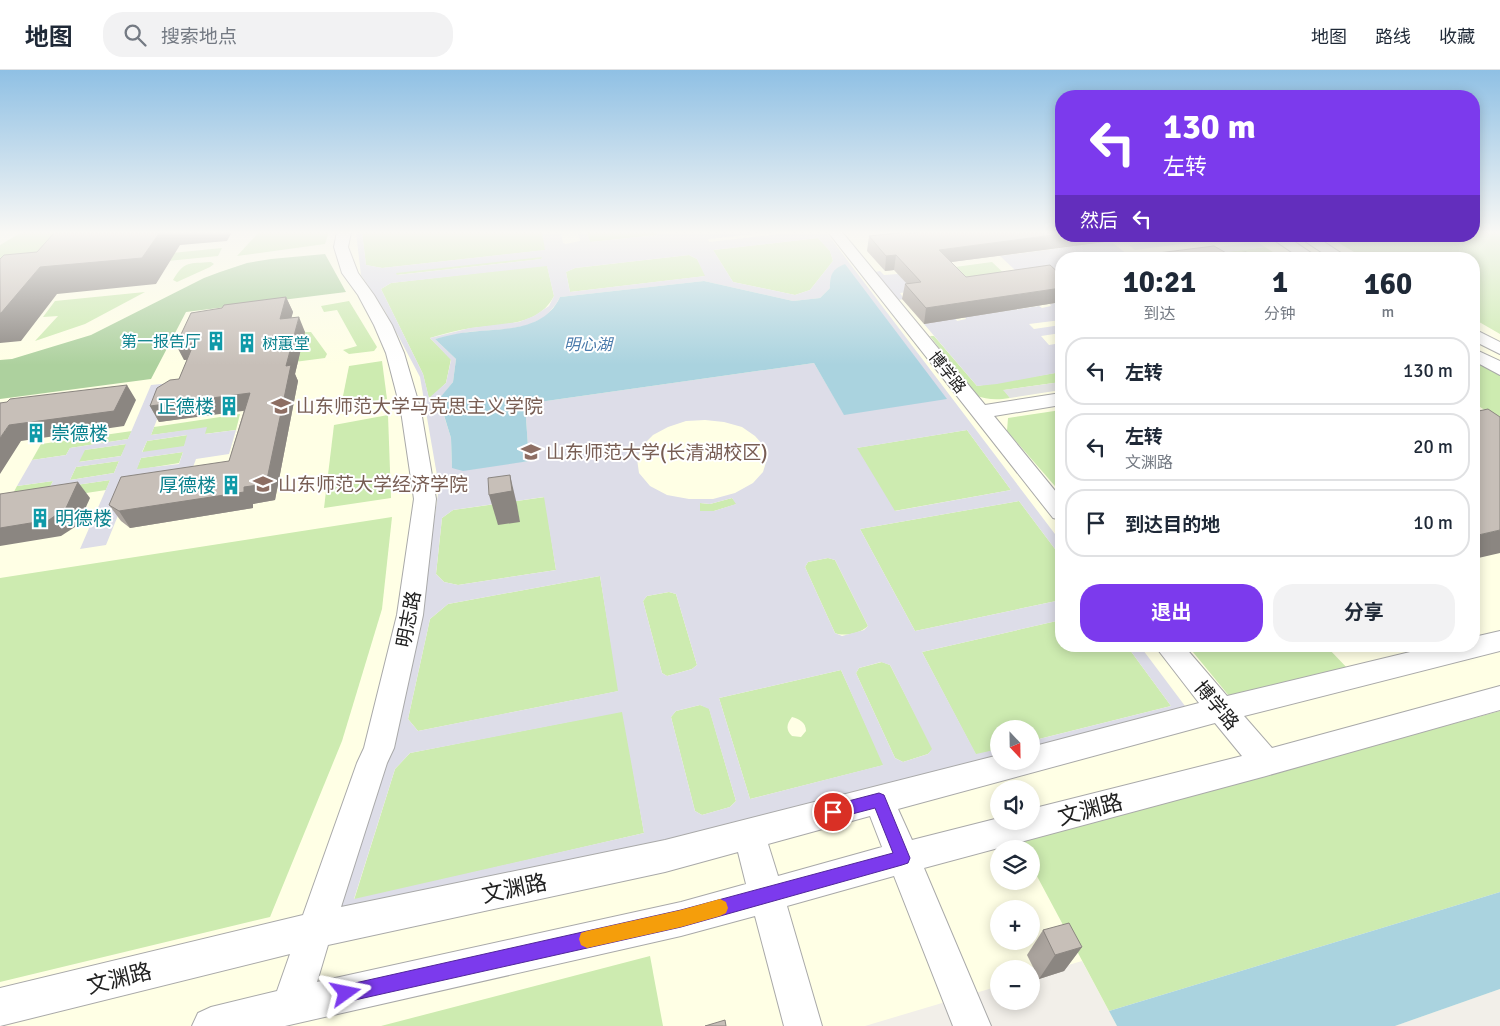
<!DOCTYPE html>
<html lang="zh">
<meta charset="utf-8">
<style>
body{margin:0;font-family:Signika,"Noto Sans SC",sans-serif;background:#f2f2f3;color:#1f2937;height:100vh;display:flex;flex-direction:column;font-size:19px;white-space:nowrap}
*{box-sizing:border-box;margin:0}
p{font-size:16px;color:#747a83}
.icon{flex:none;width:28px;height:28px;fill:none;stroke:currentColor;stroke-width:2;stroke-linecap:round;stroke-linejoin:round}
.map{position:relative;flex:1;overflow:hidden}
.drawer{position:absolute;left:1055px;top:182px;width:425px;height:400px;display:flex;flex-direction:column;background:#fff;border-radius:20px;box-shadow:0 2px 12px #0003}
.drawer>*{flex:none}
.guide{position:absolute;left:1055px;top:20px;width:425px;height:152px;border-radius:20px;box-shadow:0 2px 12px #0003;background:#7c3aed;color:#fff;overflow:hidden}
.needle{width:32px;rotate:158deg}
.buttons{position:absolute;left:990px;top:650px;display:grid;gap:10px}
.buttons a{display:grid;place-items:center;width:50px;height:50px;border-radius:50%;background:#fff;box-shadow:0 2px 12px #0003;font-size:25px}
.pin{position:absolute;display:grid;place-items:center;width:42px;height:42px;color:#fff;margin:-21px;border:2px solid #fff;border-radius:50%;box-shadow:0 1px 5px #0007}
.me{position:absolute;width:55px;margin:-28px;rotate:78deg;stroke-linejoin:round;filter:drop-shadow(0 0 4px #0008)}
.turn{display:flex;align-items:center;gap:18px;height:105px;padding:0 25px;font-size:22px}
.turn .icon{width:65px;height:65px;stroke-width:2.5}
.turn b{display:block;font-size:35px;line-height:42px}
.then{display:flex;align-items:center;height:48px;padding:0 25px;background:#0003;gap:10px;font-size:19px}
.eta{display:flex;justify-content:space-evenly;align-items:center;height:85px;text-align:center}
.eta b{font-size:30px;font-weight:700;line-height:35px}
.button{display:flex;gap:10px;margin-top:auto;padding:10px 25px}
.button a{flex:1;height:58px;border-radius:20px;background:#7c3aed;color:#fff;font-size:20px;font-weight:700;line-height:58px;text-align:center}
.button a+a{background:#f2f2f3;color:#1f2937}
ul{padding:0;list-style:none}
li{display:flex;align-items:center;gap:15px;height:68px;margin:0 10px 8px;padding:0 15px;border:2px solid #e0e1e3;border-radius:20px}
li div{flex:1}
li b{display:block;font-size:19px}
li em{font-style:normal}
header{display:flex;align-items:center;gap:30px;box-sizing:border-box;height:70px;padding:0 25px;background:#fff;border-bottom:1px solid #e0e1e3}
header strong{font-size:24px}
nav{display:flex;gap:28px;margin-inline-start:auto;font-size:18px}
.search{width:350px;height:45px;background:#f2f2f3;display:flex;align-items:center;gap:12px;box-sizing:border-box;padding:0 18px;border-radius:20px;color:#747a83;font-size:19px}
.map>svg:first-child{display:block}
.education{fill:#ffffe5;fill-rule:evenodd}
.grass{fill:#cdebb0;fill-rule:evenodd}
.forest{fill:#add19e}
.parking{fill:#e2e2e2}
.plaza{fill:#dddde8;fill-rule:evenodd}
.water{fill:#aad3df}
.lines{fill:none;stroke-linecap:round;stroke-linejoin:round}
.minor-casing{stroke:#a9a9a9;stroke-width:2}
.minor{fill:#fff;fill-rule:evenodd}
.wall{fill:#aba49e}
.shaded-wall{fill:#8b8681}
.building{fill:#c7bfb8;stroke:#8b8681}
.route{fill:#7c3aed;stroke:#51269a}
.slow{fill:#f59e0b}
.labels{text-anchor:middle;stroke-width:4;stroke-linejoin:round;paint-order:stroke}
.far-culture-label{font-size:16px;fill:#0d838f;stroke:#fff;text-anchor:end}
.far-water-label{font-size:16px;font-style:italic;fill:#4a7aab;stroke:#fff}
.far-street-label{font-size:16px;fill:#222;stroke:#fff}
.culture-label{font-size:19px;fill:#0d838f;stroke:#fff;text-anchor:end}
.education-label{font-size:19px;fill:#785e54;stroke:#fff;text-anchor:start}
.street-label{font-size:19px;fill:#222;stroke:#fff}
.near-street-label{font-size:22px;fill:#222;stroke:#fff}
</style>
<header>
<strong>地图</strong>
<div class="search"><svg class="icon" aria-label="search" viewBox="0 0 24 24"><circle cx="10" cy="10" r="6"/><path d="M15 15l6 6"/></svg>搜索地点</div>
<nav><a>地图</a><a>路线</a><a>收藏</a></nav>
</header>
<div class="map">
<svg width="1500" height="956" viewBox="0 0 1500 956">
<rect width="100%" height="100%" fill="#f2efe9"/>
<path class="education" d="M0,162H1061V166H1474V162H1500V919L1395,956H1117L1082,891L1031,906V899H999V916L865,956H0ZM1061,189H1474V576H1061ZM999,659H1031V691H999ZM999,719H1031V751H999ZM999,779H1031V811H999ZM999,839H1031V871H999Z"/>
<g class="grass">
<path d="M22,162H77L0,206V175Z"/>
<path d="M259,162H329L325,174L237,186Z"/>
<path d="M362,162H542L546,180L382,198L366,195Z"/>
<path d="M587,162H656L658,165L590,172Z"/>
<path d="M1474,162H1500V264L1474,249V189H1366L1327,166H1474Z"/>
<path d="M818,168L830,181L833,191L810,220L795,225L733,212L713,180Z"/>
<path d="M1265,177L1284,189H1207L1202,185Z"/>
<path d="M222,178L218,186L16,206L32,197Z"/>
<path d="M689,185L697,189L706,206L570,222L566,202L575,198Z"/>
<path d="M542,186V189L396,205V202Z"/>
<path d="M211,192L214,194L210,197L177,212L173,210C185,190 189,194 211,192Z"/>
<path d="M992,192L1010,209L973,214L955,197Z"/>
<path d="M547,195L554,226C539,256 501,254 472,258C458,260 443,264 430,268L451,289L446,313L429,329L423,304L381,219L391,213Z"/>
<path d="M145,222L85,254L35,271L58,246L43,247L55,231Z"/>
<path d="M349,231L377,277L374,281L349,284L343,280L357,276L337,240L324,242L321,236Z"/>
<path d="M305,262H311L327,284L325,288L256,297L300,281Z"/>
<path d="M930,266H934L977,316L1061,302V312L1004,320L1010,328C997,330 987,330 975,325Z"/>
<path d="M1474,287L1500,302V350L1474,333Z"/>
<path d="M382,291L387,329L341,336L349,296Z"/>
<path d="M1061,340V423L1007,361L1008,348Z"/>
<path d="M240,344L236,360L204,364L206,358L151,365L154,357Z"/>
<path d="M388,345L391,428L324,438L334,355Z"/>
<path d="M967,360L1011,420L894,441L856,378Z"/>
<path d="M132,361L128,369L70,378L66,385L32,390L41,374Z"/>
<path d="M188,365L184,377L142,383L147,371Z"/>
<path d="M127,374L121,386L78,392L84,380Z"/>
<path d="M183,382L179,393L136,400L141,388Z"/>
<path d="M119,391L114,403L70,410L76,397Z"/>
<path d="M110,410L106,420L7,435L17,416L53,411L49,419Z"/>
<path d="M545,427L556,500L458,515L444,512L436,504L442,448L453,440Z"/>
<path d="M732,428L737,434L714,441H700V433L710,434Z"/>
<path d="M1019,431L1061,487V530L915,561L860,459Z"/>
<path d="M392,447L382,539L342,671L270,847L0,912V508Z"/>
<path d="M828,488L835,490L868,556C861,563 844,567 835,563L805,497L808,492Z"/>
<path d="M600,506L619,621L418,661L408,649L430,549L448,534Z"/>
<path d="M669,522L676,524L697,595L692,599L667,606L662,603L643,531L647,526Z"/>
<path d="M1061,550V576H1127L1171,636L1031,671V659H999V679L976,685L922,582Z"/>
<path d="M1188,576H1326L1352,603L1234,632Z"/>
<path d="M882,592L890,595L933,679L928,684L903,692L895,688L856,603L859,598Z"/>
<path d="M841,600L884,695L750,729L719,628ZM792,647C799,649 806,652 806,661L801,667L792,666C785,659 787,654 792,647Z"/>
<path d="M700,635L709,638L736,731L730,737L702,745L695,741L671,647L676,641Z"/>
<path d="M623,641L644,763L354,830L395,699L410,683Z"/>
<path d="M1500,641V822L1109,941L1031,795V779H1023L1019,772Z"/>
<path d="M650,886L663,956H381Z"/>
</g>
<path class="forest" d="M325,184L346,222L186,242L151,309L0,329V290L12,289L91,265L204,208L220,202L247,193L271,189Z"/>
<g class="parking">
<path d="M1196,166H1242L1135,180L1129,175Z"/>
<path d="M1257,172L1265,177L1173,189H1148L1145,186Z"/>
<path d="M1061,312V320L1010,328L1003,320Z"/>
</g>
<g class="plaza">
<path d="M356,162H362L366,195L382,198L545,180L542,162H561L563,173L566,174L580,171L578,162H587L590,172L658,165L656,162L665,164L678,162H776L708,169L709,172L797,162H826L1061,472V487L1019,431L860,459L915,561L1061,530V550L922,582L976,684L999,679V690L334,852L419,555L439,417L420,307L385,241L361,205ZM818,168L830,181L833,191L810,220L795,225L733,212L713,180ZM689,185L697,189L705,206L570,222L566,202L575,198ZM542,187L541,189L397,205L396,203ZM547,196L554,226L549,236L534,246L519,252L470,258L430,268L451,290L446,313L429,328L423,304L381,219L391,213ZM830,206L844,344L814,293L525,334L529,391L452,398L451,368L439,330L453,312L456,289L435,269L468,262L508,259L529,255L545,247L556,234L560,227L704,211L793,231L820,228L830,218ZM705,350L724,352L742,357L755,366L764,376L767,389L763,402L753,413L735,423L713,429H689L667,425L650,416L639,403L637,389L642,376L653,365L668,357L686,351ZM967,360L1011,420L895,441L857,378ZM544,427L556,500L458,515L444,512L436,504L442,448L453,440ZM732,428L736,434L714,441H700V433L710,434ZM828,488L835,490L868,556L864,560L842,566L835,563L805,497L808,492ZM600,506L618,621L418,661L408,649L430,549L448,534ZM669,522L676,524L697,595L692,599L667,606L662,603L643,531L647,526ZM881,592L890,595L932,679L928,684L903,692L895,688L856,603L859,598ZM841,600L883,695L750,729L719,628ZM700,635L709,639L736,731L730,737L702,745L695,741L671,647L676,641ZM622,642L644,763L354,829L395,699L410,683Z"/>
<path d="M1106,172L1113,173L1133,189H1061V224L1029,213L1000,186Z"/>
<path d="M880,201L884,205L898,204L914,221L900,223L904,229L898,230L875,202Z"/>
<path d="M1061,232V250L1029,254L1034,259L1061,255V263L1041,266L1049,275L1061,273V285H1059L1061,287V302L997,314L977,316L924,254L955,248L957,251L966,249L965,247L1039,236L1042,238L1051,236L1050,234Z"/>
<path d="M171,313L151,365L207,357L205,364L236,360L229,384L196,389L193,397L134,406L106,475L80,479L110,410L49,419L53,411L17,416L32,390L66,385L70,378L128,369L151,315ZM187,365L184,376L142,382L147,371ZM126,374L121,386L79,392L85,380ZM183,382L179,394L137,399L141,388ZM119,391L114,403L70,410L76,397Z"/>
<path d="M1127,576H1140L1188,640L1031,682V671L1171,636Z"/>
</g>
<g class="water">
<path d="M845,194L947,329L844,345L814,293L525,334L529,391L463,401L452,398L451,368L439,329L453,312L456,289L435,269C446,266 458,263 470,262C503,258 544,262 560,227L704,211L793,231L820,228L830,218C830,205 832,199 845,194Z"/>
<path d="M1500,822V919L1395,956H1117L1109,941Z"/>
</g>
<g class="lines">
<defs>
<g id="minor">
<path d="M337,162H351L348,177L358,203L374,225L392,255L404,283L421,341L436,429L423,545L394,678L387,693L341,837L665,770L999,685V691H1031V677L1199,633L1155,576H1184L1227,626L1435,576H1474V567L1500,561V581L1244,646L1272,678L1500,616V640L1266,706L924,798L991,956H953L894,806L787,836L822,956H784L755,846L681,866L285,956H192L198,943L211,937L277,921L290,884L0,956V918L303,845L357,693L364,678L397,545L414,429L401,341L386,283L374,255L358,225L342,203L334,177ZM1215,653L1242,686L1031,739V751H999V748L912,770L898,739ZM870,746L882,777L778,806L768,774ZM738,782L746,814L681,832L317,912L328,875L665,802Z"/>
<path d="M828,162H842L985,335L1061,323V335L994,346L1061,428V450L1053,448Z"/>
<path d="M1268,166H1286L1320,189H1302Z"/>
<path d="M1297,166H1315L1350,189H1332Z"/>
<path d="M1474,259L1500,272V284L1474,271Z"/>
<path d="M1474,279L1500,291V305L1474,291Z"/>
</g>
</defs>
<use href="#minor" class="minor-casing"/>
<use href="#minor" class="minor"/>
</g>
<g class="wall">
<path d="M909,163L1061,166H1151L951,192L966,207L1061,205V232L924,254L902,229L905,214H907L894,200L885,201L867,181L869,166Z"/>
<path d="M1150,184H1228L1257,189H1149Z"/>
<path d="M286,227L293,242L291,248L305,262L295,304L298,311L275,430L253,434V438L130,458L121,451L109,435L229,391L244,340L159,352L150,336L179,309L187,290H184L222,238Z"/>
<path d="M1043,860L1082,877L1064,901L1039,909L1027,885Z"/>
</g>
<g class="shaded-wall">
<path d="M160,162H232L227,171L180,175L156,214L57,224L21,271L0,273V243L40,197Z"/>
<path d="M1061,164V166H1151L936,194L939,180Z"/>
<path d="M896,185L894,200L885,201L886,186Z"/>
<path d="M1061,218V232L924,254L926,238Z"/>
<path d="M286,227L293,242L287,264L280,249Z"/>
<path d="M299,247L305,262L295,304L298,311L275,430L253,434V438L130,458L119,441L244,417L286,296Z"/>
<path d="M194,273L202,288L184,290L176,275Z"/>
<path d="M127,315L136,330L124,356L21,371L0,404V368L9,355Z"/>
<path d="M250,323L257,339L159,352L150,336Z"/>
<path d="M510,405L517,435L520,452L498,455L489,425Z"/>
<path d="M78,412L90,428L78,455L61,466L0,476V458Z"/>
<path d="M1500,460V483L1474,489V466Z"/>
<path d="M1082,877L1064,901L1039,909L1055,885Z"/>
</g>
<g class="building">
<path d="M55,162H160L142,188L40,197L1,243H0V189L4,185L37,182Z"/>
<path d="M906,162L909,163L923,162H1061V164L939,180L966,207L1050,195L1061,205V218L926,238L905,214L921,212L896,185L886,186L869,166Z"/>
<path d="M1214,176L1228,184L1246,182L1257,189L1150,188H1155L1150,184Z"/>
<path d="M286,227L280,249L299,247L286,296L291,295L266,414L244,417V422L119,441L109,435L121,407L229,391L250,323L150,336L157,318L170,310L179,309L194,273L176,275L191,243L222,238L224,235Z"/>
<path d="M127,315L114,341L9,355L0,368V333L7,332L10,329Z"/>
<path d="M1488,339L1500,347V460L1474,466V425L1478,424L1474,421V342Z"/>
<path d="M510,405L512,421L489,425L488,408Z"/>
<path d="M78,412L66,438L49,450L0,458V424Z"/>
<path d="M1069,853L1082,877L1055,885L1043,860Z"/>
<path d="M725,950L726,956H705Z"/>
</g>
<linearGradient id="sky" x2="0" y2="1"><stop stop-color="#8fc0e4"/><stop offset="0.55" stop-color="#f9f8f5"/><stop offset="1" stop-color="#f9f8f5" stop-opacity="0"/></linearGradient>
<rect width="1500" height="295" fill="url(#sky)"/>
<path class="route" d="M879,723L884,725L910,788L908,793L902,795L681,857L346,932L339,930L337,923L339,917L346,915L681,840L893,783L875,738L833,749L828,747L826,742L828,737L833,735Z"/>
<path class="slow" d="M720,829L726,832L728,838L726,843L720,846L681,857L587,878L581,875L579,869L581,863L587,861L681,840Z"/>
<defs>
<symbol id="building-bare" viewBox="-9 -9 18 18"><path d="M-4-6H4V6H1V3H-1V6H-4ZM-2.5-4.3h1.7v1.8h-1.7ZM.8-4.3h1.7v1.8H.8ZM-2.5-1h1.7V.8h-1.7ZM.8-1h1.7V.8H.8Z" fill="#0f9aa8" stroke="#fff" stroke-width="2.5" paint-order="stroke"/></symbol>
<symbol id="university-bare" viewBox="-9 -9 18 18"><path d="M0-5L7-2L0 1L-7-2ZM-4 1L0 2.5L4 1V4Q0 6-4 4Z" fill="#8d6e63" stroke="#fff" stroke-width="2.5" paint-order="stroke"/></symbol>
</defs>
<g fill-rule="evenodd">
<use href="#building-bare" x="202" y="257" width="28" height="28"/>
<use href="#building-bare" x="233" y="259" width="28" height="28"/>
<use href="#building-bare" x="215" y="322" width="28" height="28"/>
<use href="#university-bare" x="267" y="322" width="28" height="28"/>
<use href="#building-bare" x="22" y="349" width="28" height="28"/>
<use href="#university-bare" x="517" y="368" width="28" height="28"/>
<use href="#university-bare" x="249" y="400" width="28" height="28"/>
<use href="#building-bare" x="217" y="401" width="28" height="28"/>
<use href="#building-bare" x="26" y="434" width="28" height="28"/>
</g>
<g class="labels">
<g class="far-culture-label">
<text x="201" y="277">第一报告厅</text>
<text x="262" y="279" text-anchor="start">树蕙堂</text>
</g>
<g class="far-water-label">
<text x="588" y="280">明心湖</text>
</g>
<g class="far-street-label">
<text transform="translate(948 302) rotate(51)" y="6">博学路</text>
</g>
<g class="culture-label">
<text x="214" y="343">正德楼</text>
<text x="51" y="370" text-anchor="start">崇德楼</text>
<text x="216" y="422">厚德楼</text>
<text x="55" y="455" text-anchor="start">明德楼</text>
</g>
<g class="education-label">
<text x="296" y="343">山东师范大学马克思主义学院</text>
<text x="546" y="389">山东师范大学(长清湖校区)</text>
<text x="278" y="421">山东师范大学经济学院</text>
</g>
<g class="street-label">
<text transform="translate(408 549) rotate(-79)" y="7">明志路</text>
<text transform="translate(1217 635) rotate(50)" y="7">博学路</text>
</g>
<g class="near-street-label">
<text transform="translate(1090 739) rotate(-15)" y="8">文渊路</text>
<text transform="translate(514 818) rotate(-12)" y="8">文渊路</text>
<text transform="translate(119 908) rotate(-14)" y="8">文渊路</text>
</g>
</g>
</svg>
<div class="buttons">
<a><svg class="needle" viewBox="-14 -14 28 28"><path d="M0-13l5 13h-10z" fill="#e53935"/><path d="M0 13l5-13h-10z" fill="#747a83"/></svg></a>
<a><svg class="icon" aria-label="sound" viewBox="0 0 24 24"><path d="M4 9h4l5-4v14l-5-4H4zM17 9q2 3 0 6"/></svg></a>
<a><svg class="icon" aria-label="layers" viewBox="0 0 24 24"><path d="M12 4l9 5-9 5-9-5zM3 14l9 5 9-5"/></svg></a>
<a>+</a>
<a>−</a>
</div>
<div class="pin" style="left:833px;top:742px;background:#d93025"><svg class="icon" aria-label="arrive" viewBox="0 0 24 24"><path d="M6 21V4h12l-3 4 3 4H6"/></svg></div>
<svg class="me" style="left:346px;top:923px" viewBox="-20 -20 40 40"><path d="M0-17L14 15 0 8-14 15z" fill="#7c3aed" stroke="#fff" stroke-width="4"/></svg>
<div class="guide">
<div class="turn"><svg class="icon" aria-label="left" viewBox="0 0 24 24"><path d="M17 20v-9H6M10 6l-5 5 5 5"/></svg><div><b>130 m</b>左转</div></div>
<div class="then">然后<svg class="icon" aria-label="left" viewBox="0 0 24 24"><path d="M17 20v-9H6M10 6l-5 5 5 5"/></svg></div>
</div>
<section class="drawer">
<div class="eta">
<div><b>10:21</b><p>到达</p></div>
<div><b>1</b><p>分钟</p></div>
<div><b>160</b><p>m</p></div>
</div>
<ul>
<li><svg class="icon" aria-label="left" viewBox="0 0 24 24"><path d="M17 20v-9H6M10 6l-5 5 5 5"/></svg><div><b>左转</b></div><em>130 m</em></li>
<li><svg class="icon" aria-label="left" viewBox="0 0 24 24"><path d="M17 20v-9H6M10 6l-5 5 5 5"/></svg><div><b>左转</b><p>文渊路</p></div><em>20 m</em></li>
<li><svg class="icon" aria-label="arrive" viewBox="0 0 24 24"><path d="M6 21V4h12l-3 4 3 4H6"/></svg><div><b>到达目的地</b></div><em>10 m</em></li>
</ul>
<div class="button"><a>退出</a><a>分享</a></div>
</section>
</div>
